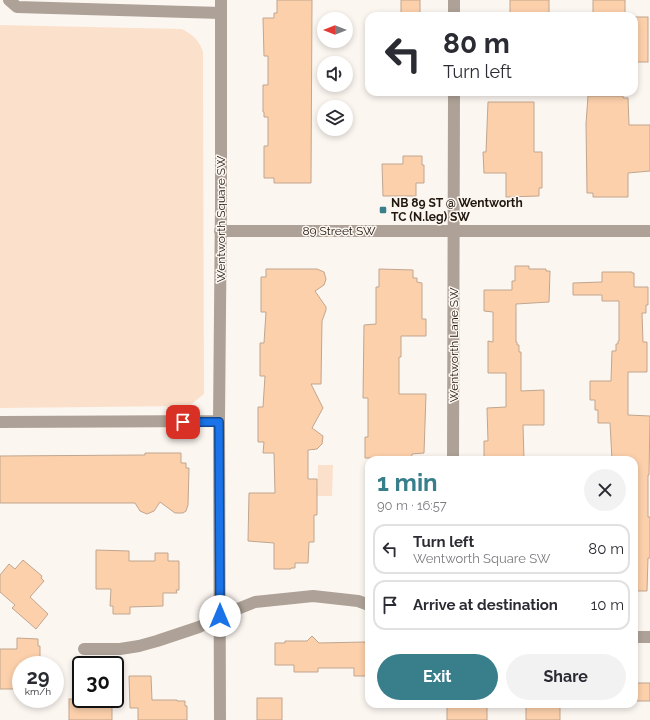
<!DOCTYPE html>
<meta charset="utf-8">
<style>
body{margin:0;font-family:Raleway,sans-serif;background:#f2f2f3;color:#2b2b33;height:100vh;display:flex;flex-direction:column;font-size:15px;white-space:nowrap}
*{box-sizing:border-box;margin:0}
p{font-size:13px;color:#7c7c81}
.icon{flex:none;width:22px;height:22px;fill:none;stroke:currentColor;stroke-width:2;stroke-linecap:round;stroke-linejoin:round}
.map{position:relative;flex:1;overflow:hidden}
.drawer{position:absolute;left:365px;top:456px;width:273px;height:252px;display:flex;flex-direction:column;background:#fff;border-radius:12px;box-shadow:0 2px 6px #0003}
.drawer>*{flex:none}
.guide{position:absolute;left:365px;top:12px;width:273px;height:84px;border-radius:12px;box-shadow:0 2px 6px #0003;background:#fff;color:#2b2b33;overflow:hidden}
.needle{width:26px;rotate:270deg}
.controls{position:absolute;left:317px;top:12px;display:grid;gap:8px}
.controls a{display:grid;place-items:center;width:36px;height:36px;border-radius:50%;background:#fff;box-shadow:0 2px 6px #0003;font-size:20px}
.speed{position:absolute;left:12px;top:656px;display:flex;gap:8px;font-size:20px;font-weight:700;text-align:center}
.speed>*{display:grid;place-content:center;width:52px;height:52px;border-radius:50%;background:#fff;box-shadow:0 2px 6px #0003;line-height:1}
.speed small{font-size:10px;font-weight:400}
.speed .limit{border:2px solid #111;border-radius:6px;background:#fff;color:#111}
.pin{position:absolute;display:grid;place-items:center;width:34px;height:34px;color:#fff;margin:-17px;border-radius:8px;box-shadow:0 2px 6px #0006}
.me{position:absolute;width:44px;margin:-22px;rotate:0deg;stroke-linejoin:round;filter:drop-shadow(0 0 3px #0008)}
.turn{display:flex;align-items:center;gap:14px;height:84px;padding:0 12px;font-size:18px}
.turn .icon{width:52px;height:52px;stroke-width:2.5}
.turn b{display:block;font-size:28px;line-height:34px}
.round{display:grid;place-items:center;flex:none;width:42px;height:42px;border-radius:21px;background:#f2f2f3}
.summary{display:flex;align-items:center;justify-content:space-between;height:68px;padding:0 12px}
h1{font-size:24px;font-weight:700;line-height:30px;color:#387e8b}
.action{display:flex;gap:8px;margin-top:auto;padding:8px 12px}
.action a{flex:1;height:46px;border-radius:24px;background:#387e8b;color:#fff;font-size:16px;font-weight:700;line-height:46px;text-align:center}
.action a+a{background:#f2f2f3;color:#2b2b33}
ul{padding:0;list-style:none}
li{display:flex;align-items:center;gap:12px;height:50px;margin:0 8px 6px;padding:0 4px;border:2px solid #e1e1e2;border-radius:12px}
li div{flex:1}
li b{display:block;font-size:15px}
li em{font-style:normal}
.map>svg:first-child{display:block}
.green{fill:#fbe1cc}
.building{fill:#fcd0ab;stroke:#c1a68f}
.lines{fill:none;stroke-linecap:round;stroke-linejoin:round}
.minor{stroke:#aea298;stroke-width:12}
.route-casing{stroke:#114b97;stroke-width:10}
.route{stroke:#1a73e8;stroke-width:7}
.poi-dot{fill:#387e8b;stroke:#fcf6f1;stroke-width:1.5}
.labels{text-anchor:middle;stroke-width:3;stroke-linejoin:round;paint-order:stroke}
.poi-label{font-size:12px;font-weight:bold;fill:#20170e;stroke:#fcf6f1;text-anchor:start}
.street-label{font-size:12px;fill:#20170e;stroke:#fcf6f1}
</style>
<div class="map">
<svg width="650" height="720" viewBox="0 0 650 720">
<rect width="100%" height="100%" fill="#fcf6f1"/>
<g class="green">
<path d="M0,25L182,29C193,35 199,40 203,52L204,394L189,406L0,408Z"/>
<path d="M318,465H333L332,496H317Z"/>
</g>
<g class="building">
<path d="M277,0H312L311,183H274V178H264V146H268V117H264V112H263V85H268V56H264L263,18H274V13H277Z"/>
<rect x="401" y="0" width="19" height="16"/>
<rect x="510" y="0" width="39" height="16"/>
<rect x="593" y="0" width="32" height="16"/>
<rect x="634" y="17" width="14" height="45"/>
<path d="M588,96H623V98H628L629,125H650V171L628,173V197H593V193H587L586,124Z"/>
<path d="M488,102H534V152H542V188H539V196L506,197V173H484L483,152H486Z"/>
<path d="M403,156H422V165H424V183H416V196H383L382,164H403Z"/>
<path d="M515,266H529V269H546V271H550L549,302L516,304V342H517V345H519V352H521V391L544,390V425H523L524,460H484V441H488L487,408L506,407V373H488V341L493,342V312L484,311V290H512V281H515Z"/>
<path d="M266,269H317L324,272L326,279L324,285L315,291L326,307V310L322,321L321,384H311L323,408L312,428L323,436L322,444L317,449L308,450V479H317V515H314V542H309L308,563H295V568H291V569H274V543L248,541L249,493H275L274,453H263L264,442H258V407H263L265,376H260V343H264L266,312H261V277H266Z"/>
<path d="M379,269L413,270V278H417V282L422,283V319H426V336H401V357H399V394H426L424,453L412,454L411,460H373V458H365V437H368V398H363L364,325L376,324V287H379Z"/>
<path d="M602,272H632V273H634V287H648V305H646V313H642L643,342H647V372H628V415L650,416L649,475H648V517H650V558H648L647,591H634V460H612L610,423H598V410H595V400H590V381H611L612,351H616V344H618V341H619V301H602V295H573V283L602,282Z"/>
<path d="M145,453H181V463H186V468H189L188,505L186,511L183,513H175L160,502L154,511L147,514L140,511L135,503H0V456L145,455Z"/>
<path d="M96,550L129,551V561H155V553H168V561H179V590H176L177,593H163V606L130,607V614H113V606H110L111,589H96Z"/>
<path d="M23,560L42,576L41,578L44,581L30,597L48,614L36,629L12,608L15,605L0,592V575L9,564L15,569Z"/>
<path d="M312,636L319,643L365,642V643H369V676H354V668H318V672H294V665H275V643H285V641H307Z"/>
<path d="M17,638L38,639V646H40V664L21,665L20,689H0V649H17Z"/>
<path d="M129,676H151L152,700H177V701H185V706H187V720H138V708H130Z"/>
<rect x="634" y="683" width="16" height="18"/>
<rect x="257" y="698" width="25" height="22"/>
<rect x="69" y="699" width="43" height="21"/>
<rect x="447" y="704" width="40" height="16"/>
<rect x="526" y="704" width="34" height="16"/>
</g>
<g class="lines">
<g class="minor">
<path d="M9,0L17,7L221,13"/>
<path d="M454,0V16"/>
<path d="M220,231H650"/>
<path d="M219,421L220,720"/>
<path d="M0,422L219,421L221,203V0"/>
<path d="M453,460L454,92"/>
<path d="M634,637H650"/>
<path d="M84,649H120L139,646L157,641L199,627L220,616L255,602L313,596L358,601L369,605"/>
</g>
</g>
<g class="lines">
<defs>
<path id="route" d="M183,422H219L220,616"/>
</defs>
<use href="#route" class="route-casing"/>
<use href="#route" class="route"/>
</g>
<rect class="poi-dot" x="379" y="206" width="8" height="8" rx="2"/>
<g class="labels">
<g class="poi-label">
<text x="391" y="207">NB 89 ST @ Wentworth<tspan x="391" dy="14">TC (N.leg) SW</tspan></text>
</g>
<g class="street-label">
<text transform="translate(221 219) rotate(-90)" y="4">Wentworth Square SW</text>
<text x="339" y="235">89 Street SW</text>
<text transform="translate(454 345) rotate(-90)" y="4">Wentworth Lane SW</text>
</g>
</g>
</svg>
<div class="controls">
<a><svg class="needle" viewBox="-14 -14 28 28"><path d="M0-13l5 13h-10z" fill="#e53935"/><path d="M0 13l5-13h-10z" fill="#7c7c81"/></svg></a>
<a><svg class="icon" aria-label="sound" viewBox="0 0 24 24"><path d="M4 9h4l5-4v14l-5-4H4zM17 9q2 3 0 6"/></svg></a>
<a><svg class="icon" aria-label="layers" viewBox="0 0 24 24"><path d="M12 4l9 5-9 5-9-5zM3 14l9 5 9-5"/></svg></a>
</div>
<div class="speed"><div>29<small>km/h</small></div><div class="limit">30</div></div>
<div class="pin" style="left:183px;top:422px;background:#d93025"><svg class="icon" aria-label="arrive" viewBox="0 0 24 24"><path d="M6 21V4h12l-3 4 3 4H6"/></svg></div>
<svg class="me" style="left:220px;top:616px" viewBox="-20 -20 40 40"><circle r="19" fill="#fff"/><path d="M0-13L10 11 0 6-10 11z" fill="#1a73e8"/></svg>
<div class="guide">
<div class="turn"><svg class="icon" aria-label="left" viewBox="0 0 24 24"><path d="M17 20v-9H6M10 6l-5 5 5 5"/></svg><div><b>80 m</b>Turn left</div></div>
</div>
<section class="drawer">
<div class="summary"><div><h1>1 min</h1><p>90 m · 16:57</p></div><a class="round"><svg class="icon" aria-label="close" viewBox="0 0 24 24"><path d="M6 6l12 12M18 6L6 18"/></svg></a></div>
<ul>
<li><svg class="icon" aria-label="left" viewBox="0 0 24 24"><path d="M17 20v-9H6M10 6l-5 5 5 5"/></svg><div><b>Turn left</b><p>Wentworth Square SW</p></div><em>80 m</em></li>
<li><svg class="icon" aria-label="arrive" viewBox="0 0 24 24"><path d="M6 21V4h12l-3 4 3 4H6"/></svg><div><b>Arrive at destination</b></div><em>10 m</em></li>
</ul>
<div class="action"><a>Exit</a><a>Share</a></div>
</section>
</div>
